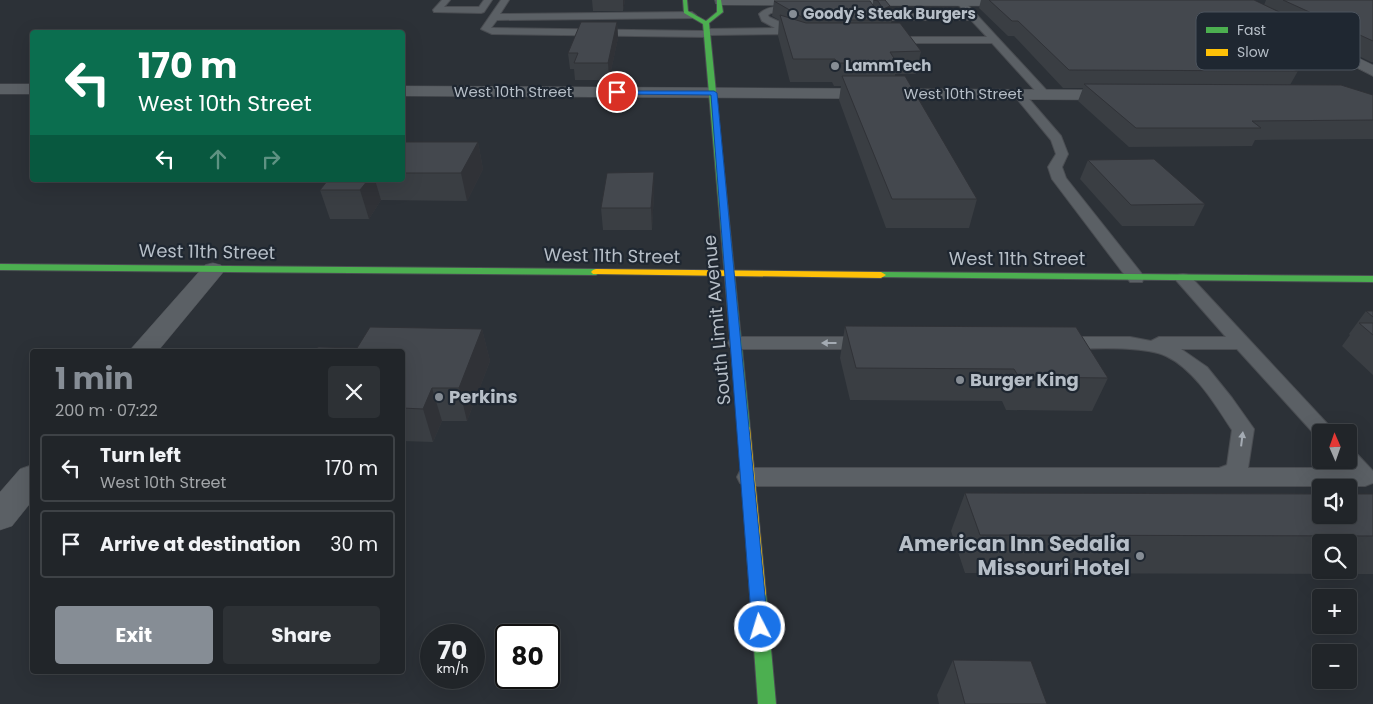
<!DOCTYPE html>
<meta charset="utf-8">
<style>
body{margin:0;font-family:Poppins,sans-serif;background:#2d3135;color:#f1f3f6;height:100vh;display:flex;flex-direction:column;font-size:19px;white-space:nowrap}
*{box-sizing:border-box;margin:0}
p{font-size:16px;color:#a2a5a8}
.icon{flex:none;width:28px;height:28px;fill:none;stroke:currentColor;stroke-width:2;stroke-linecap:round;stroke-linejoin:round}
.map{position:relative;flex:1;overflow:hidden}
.sheet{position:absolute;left:30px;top:349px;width:375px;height:325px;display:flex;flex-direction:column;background:#212529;border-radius:5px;box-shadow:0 5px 20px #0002,0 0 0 1px #3e4246}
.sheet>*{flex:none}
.hud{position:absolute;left:30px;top:30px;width:375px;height:152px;border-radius:5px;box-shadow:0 5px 20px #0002,0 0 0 1px #3e4246;background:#0b6e4f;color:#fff;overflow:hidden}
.needle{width:32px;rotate:358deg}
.controls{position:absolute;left:1312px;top:424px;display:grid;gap:10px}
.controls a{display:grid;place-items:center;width:45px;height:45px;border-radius:5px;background:#212529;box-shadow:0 5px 20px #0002,0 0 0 1px #3e4246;font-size:25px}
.speed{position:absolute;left:420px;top:624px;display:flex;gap:10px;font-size:25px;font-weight:700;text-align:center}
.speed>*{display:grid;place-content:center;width:65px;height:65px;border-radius:50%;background:#212529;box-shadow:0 5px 20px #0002,0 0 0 1px #3e4246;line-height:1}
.speed small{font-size:12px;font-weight:400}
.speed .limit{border:2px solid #111;border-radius:8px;background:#fff;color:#111}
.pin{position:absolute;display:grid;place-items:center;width:42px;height:42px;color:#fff;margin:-21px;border:2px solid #fff;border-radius:50%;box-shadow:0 1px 5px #0007}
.me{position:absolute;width:55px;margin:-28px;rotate:355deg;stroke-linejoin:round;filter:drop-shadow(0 0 4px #0008)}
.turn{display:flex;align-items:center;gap:18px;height:105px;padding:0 25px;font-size:22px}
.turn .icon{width:65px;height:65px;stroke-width:2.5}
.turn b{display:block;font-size:35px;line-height:42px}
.lanes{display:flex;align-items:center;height:48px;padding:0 25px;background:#0003;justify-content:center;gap:25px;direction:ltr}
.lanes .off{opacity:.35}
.round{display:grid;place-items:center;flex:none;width:52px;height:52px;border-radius:5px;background:#2d3135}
.head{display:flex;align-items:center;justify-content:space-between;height:85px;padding:0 25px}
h1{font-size:30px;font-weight:700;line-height:38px;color:#868d95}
.primary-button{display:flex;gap:10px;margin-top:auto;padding:10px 25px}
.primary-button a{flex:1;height:58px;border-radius:5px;background:#868d95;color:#fff;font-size:20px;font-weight:700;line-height:58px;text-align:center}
.primary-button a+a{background:#2d3135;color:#f1f3f6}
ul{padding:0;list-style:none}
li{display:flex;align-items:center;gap:15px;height:68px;margin:0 10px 8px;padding:0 15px;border:2px solid #3e4246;border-radius:5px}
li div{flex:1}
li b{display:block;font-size:19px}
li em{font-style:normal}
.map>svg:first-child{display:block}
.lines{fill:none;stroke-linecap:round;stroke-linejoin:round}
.lane-casing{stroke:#4a4d52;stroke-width:2}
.street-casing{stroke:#4a4d52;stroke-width:1}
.fast-casing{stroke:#4a4d52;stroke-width:2}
.slow-casing{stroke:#4a4d52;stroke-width:2}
.lane{fill:#5b6065;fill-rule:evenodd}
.street{fill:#5b6065;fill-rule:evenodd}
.fast{fill:#4caf50;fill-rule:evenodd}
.slow{fill:#ffc107;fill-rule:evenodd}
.wall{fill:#3a3e43;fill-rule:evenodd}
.shaded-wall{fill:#303237}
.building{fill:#44484e;stroke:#303237}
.oneway{fill:#a4abb3}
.route{fill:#1a73e8;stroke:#114b97}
.poi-dot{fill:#868d95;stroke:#1f2731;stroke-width:2}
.labels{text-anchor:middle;stroke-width:4.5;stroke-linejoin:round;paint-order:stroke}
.far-poi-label{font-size:15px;font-weight:bold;fill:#b6bec7;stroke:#1f2731;text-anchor:start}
.far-street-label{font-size:15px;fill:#b6bec7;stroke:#1f2731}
.street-label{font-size:18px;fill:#b6bec7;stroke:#1f2731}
.poi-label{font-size:18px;font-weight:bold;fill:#b6bec7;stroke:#1f2731;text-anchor:start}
.near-poi-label{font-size:21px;font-weight:bold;fill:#b6bec7;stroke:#1f2731;text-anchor:end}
.key{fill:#1f2731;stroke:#4c545e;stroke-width:1}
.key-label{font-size:14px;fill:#b6bec7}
</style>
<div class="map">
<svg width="1373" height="704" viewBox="0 0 1373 704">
<rect width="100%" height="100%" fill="#2c3137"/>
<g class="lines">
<defs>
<g id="lane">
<path d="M442,0H450L444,7H479L484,0H492L484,12L481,13L434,12L433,10Z"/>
<path d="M501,0H509L500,14L692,12L696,15L692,18L497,20L491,28H493L703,31L707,29L775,28L762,21L759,14C769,4 784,7 797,7L800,8V12L771,13L768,15L769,17L780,22L784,28L804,38L799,41L779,34L711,35L707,37L492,34L481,29Z"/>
<path d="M958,0H963L1049,93L1051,95L1049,97H1041L992,43H886L881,40L886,37H987L971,20H891L887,17L891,14H967L956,2Z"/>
<path d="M1019,91L1023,92L1061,136L1068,154L1062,167L1066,178L1142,274L1144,278L1142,282H1130L1052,179L1048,167L1056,154L1051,140L1013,94Z"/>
<path d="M1183,274L1189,275L1335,432H1321V439L1317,437L1237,349H1181L1207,367L1232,398L1254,429L1248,468H1343L1338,460H1349V452L1357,454L1373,471V483L1365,486H748L740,483L737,477L740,471L748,468H1219L1227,465L1232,430C1215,404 1194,369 1166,356C1142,345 1089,349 1062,349L1055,347L1053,343L1055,339L1062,337H1130L1151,341L1159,337H1226L1175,279L1177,275Z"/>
<path d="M737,337H867L874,339L876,343L874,347L867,349H737L730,347L728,343L730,339Z"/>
</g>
<g id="street">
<path d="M715,0H1022L1023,2L1017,6L720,5L716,4Z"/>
<path d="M1224,0H1239L1373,65V76Z"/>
<rect x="0" y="84" width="32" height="10"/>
<path d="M402,86L1119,90L1125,92L1127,95L1125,98L1119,100L402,96Z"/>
<path d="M213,263L221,265L225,270L158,351H129L205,265Z"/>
<path d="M32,465V501L12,526L0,530V492L20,469Z"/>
</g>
<g id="fast">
<path d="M683,0H687L688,11L706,21L717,12V0H721L723,12L709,23L750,428L748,431H740L738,428L703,24L684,13Z"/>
<path d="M0,264L596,269L601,272L596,275L0,270Z"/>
<path d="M881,272L1373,276V282L878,277L876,275L878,273Z"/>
<path d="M758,587L764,589L766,594L776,704H758L750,594L752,589Z"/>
</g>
<g id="slow">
<path d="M596,269L881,272L886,275L881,278L593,274L591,272L593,270Z"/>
<path d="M744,423L748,425L750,428L766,594L764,599L758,601L752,599L750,594L738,428L740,425Z"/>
</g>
</defs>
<use href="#lane" class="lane-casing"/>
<use href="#street" class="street-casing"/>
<use href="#fast" class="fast-casing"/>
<use href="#slow" class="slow-casing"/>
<use href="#lane" class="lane"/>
<use href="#street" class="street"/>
<use href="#fast" class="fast"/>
<use href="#slow" class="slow"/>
</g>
<g class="wall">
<path d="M592,0H625L623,11H593Z"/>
<path d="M873,0H885L889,13L883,16L892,20L891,23L921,51L916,74H895V76L977,199L969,228H886L839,100L841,86H834L832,82H790L778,36L779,20L772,16L774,1L873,5Z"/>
<path d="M981,0H1254L1264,5L1266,0H1373V62H1371L1334,44L1328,55L1221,39L1219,47L1298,71L1290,85L1373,95V139L1255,140L1252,146L1129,147L1078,101L1083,88H1063L1014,36H1008L979,8Z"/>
<path d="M617,22L618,38L609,80H575L574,69H570L568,53Z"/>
<path d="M402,142H478L483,169L467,201L381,200L369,219H330L320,190L328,180H402Z"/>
<path d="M1088,160L1205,204L1194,226H1122L1080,179Z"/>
<path d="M654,193L652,230H603L601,208Z"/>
<path d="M1366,311H1373V375L1342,346L1350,335L1349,334Z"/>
<path d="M845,326L1108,378L1092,411L1006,410L1002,401L850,400L840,358Z"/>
<path d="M482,329L490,361L467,421H442L433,442L402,441V351L357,348Z"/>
<path d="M965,493L1373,494V574L965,573L951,531ZM1321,542H1349V570H1321Z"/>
<path d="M953,660L1047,704H939L937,695Z"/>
</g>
<g class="shaded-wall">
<path d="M623,0H625L623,11Z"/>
<path d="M890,6L889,13L882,16L883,9Z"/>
<path d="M617,22L618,38L609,80L608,63Z"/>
<path d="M478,142L483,169L467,201L461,173Z"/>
<path d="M654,172V193L652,230L651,208Z"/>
<path d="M368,180H375L381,200L369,219L360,190Z"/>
<path d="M482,329L490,361L467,421L459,388Z"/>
<path d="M432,388L442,421L433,442L423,409Z"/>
</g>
<g class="building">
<path d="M874,0H885L890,6L883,9L878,1Z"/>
<path d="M989,0H1254L1336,39L1224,23L1219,47L1298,71L1069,70L1018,21H1012Z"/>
<path d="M1283,0H1373V41Z"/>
<path d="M774,1H870L881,16H889L892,20H807Z"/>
<path d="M780,15L806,23H900L921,51L890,52L897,63H837L835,59H793Z"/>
<path d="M581,22H617L608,63H574L578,53H568Z"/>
<path d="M842,76H905L977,199H892Z"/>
<path d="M1084,84L1341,85L1373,95V120L1252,121L1261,128H1136Z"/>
<path d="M402,142H478L461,173H402Z"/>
<path d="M1154,159L1205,204L1131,205L1088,160Z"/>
<path d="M654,172L651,208H601L607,173Z"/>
<path d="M328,180H368L360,190H320Z"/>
<path d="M1366,311H1373V317Z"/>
<path d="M1359,323H1373V335Z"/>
<path d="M845,326L1076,327L1108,378L1019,377L1014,369L856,368Z"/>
<path d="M370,327L482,329L459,388H432L423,409L402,408V351H316L318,347L357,348Z"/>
<path d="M965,493L1321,494V515H1349V494H1373V536L980,535Z"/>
<path d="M953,660L1031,661L1047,704H965Z"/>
<path d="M360,703V704H308Z"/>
</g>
<defs><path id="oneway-solid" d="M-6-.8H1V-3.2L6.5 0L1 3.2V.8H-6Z" transform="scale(1.25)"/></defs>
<g class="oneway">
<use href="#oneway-solid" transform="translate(829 343) rotate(180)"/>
<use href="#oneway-solid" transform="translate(1242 439) rotate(-83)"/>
</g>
<path class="route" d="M614,91H714L717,93L768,627L766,633L760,635L754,633L752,627L711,95L617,94L613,92Z"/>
<g class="poi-dot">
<circle cx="793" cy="14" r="5"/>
<circle cx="835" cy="66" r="5"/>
<circle cx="960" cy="380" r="5"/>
<circle cx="439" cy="397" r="5"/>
<circle cx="1140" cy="556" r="5"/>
</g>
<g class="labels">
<g class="far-poi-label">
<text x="803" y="19">Goody's Steak Burgers</text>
<text x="845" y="71">LammTech</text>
</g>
<g class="far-street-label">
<text x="513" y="97">West 10th Street</text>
<text x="963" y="99">West 10th Street</text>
</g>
<g class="street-label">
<text transform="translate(207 252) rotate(1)" y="6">West 11th Street</text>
<text transform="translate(612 256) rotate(1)" y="6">West 11th Street</text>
<text x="1017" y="265">West 11th Street</text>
<text transform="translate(717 320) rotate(-95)" y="6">South Limit Avenue</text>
</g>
<g class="poi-label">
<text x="970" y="386">Burger King</text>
<text x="449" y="403">Perkins</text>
</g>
<g class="near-poi-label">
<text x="1130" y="551">American Inn Sedalia<tspan x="1130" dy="24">Missouri Hotel</tspan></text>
</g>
</g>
<rect x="1196" y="12" width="164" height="58" rx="8" class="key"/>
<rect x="1206" y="27" width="22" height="6" fill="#4caf50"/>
<rect x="1206" y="49" width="22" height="7" fill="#ffc107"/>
<g class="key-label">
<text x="1237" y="35">Fast</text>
<text x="1237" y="57">Slow</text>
</g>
</svg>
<div class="controls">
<a><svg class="needle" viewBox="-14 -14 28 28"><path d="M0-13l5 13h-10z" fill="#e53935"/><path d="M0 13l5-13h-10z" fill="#a2a5a8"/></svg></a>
<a><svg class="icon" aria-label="sound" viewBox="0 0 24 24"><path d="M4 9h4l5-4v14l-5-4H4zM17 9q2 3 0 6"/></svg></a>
<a><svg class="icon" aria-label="search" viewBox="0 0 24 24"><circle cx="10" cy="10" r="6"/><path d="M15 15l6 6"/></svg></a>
<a>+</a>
<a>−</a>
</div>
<div class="speed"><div>70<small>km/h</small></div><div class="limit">80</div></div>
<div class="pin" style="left:617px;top:92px;background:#d93025"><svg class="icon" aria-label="arrive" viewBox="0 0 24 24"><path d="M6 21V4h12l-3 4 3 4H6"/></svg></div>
<svg class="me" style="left:760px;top:627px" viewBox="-20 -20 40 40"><circle r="17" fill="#1a73e8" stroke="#fff" stroke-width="3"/><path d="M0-11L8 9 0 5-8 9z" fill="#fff"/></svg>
<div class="hud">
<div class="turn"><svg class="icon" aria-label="left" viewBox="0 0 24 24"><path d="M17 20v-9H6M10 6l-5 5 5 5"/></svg><div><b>170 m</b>West 10th Street</div></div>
<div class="lanes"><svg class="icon" aria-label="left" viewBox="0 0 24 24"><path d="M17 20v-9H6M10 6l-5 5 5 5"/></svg><svg class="icon off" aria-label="ahead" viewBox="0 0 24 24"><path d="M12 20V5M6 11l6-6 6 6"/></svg><svg class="icon off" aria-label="right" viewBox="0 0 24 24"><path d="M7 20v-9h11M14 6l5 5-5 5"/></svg></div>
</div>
<section class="sheet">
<div class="head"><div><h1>1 min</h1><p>200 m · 07:22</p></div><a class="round"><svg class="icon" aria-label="close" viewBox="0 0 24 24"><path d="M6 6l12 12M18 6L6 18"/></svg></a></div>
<ul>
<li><svg class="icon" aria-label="left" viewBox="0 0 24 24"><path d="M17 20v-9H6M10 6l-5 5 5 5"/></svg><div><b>Turn left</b><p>West 10th Street</p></div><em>170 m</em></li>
<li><svg class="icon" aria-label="arrive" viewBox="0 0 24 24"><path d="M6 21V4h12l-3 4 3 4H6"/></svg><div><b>Arrive at destination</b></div><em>30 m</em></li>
</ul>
<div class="primary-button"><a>Exit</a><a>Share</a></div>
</section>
</div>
